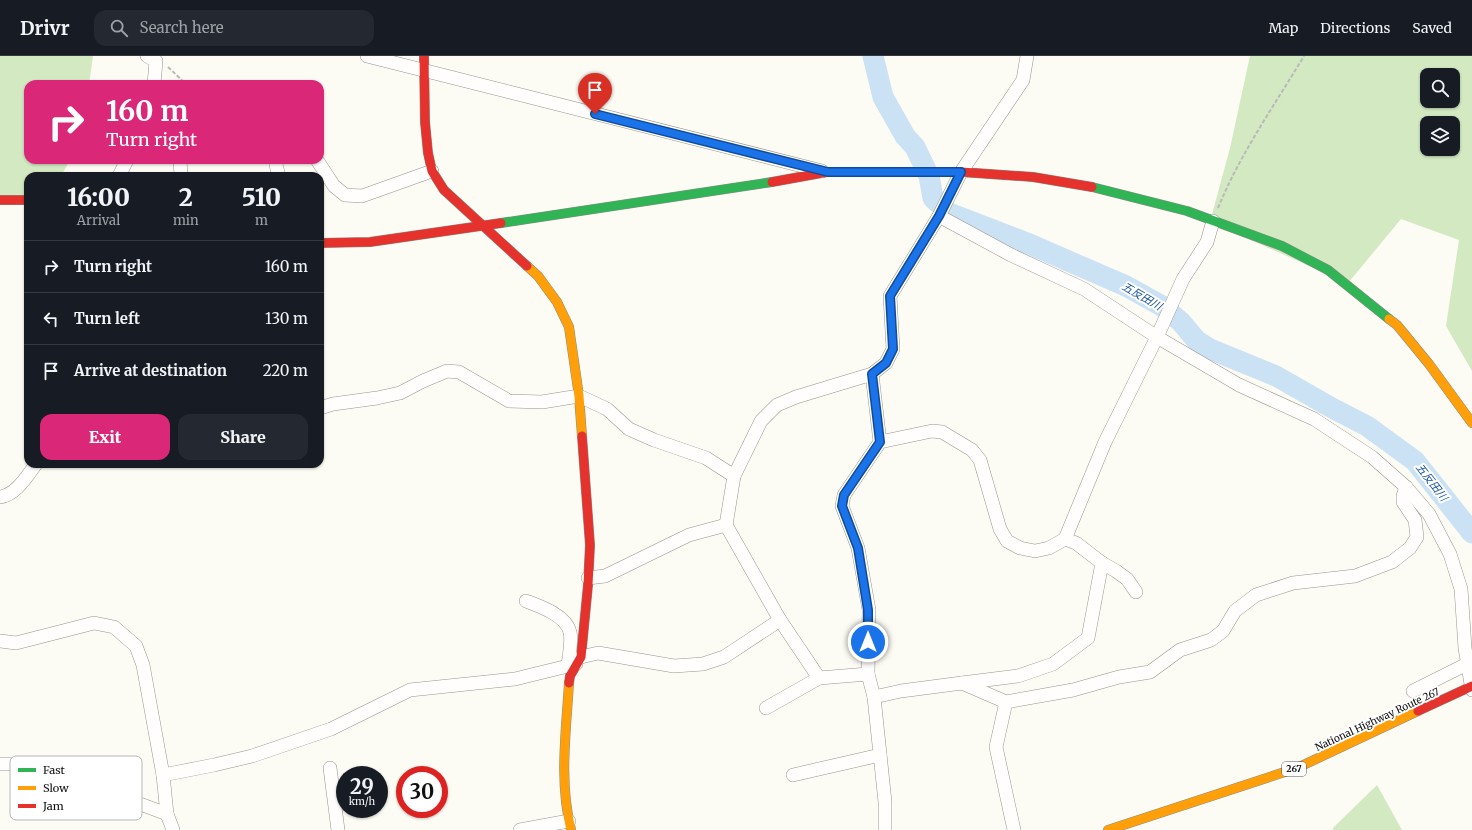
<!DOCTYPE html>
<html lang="en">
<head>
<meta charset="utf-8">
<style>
  :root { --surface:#171b24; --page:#242831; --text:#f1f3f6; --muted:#9ea1a6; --line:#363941; --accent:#db2777 }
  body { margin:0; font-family:Merriweather,"Noto Sans JP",serif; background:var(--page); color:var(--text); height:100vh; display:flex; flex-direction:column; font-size:15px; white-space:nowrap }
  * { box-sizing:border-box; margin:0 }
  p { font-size:13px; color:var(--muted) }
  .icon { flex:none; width:22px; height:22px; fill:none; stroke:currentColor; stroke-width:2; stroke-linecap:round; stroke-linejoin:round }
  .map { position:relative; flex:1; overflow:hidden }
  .side { position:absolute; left:24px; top:116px; width:300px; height:296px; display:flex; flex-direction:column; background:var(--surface); border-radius:12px; box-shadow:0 1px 3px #0004 }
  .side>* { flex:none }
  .banner { position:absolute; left:24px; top:24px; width:300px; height:84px; border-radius:12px; box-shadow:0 1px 3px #0004; background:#db2777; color:#fff; overflow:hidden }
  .tools { position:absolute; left:1420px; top:12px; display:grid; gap:8px }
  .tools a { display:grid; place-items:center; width:40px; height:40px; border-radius:8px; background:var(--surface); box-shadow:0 1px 3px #0004; font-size:20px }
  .speed { position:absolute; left:336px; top:710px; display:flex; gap:8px; font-size:20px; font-weight:700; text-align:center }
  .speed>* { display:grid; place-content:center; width:52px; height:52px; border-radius:50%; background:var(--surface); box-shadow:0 1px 3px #0004; line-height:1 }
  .speed small { font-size:10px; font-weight:400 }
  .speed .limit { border:6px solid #d22; background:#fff; color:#111 }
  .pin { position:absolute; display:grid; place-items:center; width:34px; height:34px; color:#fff; margin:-41px -17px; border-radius:50% 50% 50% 0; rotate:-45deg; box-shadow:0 0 4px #0007 }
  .pin .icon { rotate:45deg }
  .me { position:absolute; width:44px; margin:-22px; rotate:0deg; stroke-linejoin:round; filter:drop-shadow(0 0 3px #0008) }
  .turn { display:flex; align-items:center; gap:14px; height:84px; padding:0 16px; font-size:18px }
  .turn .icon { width:52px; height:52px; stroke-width:2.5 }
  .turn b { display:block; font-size:28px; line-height:34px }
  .eta { display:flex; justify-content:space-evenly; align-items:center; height:68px; text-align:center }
  .eta b { font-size:24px; font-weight:800; line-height:28px }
  .action { display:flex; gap:8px; margin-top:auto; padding:8px 16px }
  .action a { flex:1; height:46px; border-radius:12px; background:var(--accent); color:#fff; font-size:16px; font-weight:800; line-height:46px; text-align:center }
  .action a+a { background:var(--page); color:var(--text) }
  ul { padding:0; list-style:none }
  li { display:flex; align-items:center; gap:12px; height:52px; padding:0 16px; border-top:1px solid var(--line) }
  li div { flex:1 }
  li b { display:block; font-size:15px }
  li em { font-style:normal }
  header { display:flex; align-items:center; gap:24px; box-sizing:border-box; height:56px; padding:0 20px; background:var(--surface); border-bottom:1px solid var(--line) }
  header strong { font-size:19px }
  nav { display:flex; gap:22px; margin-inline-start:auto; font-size:14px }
  .search { width:280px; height:36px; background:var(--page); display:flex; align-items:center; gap:10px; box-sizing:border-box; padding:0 14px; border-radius:12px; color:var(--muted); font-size:15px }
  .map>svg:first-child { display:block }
</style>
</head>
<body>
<header>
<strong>Drivr</strong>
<div class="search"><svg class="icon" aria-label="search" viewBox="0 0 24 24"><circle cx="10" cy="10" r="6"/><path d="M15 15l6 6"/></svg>Search here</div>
<nav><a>Map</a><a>Directions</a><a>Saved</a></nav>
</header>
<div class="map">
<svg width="1472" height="774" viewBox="0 0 1472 774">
  <rect width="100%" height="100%" fill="#fcfbf4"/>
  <!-- forest -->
  <g fill="#d2e9c2" fill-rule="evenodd">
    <path d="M0,0H93L89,28H28V104H70L61,120H28V141L0,144Z"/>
    <path d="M1250,0H1472V315L1446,270L1459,184L1401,163L1348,227L1210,166L1230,92ZM1427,19H1453V45H1427ZM1427,67H1453V93H1427Z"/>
    <path d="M1377,729L1402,774H1333V772Z"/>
  </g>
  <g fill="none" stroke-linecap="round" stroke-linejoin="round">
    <!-- river -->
    <path stroke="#cbe2f5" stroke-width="21" d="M873,0L883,41L905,80L915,91L929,120L933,142L949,157L1027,187L1126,230L1162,250L1181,266L1197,285L1210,293L1276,320L1332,352L1367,370L1415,405L1472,477"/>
    <defs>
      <g id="street">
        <path d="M147,0L156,5L154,28"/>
        <path d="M367,0L822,115"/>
        <path d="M180,104L181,120"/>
        <path d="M277,104L276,109L279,120"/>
        <path d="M317,104L334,130L345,139L362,140L432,115"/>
        <path d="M119,120L127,104"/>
        <path d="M939,160L1011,199L1084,233L1157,281L1239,329L1314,363L1372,401L1406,431L1429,458L1450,498L1461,533L1465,592L1472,634"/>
        <path d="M320,352L333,348L377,342L400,337L423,325L447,315L459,316L509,345L542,346L579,340L607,353L629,373L654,384L706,402L734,420"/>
        <path d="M880,386L932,375L942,376L972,394L980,404L1000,473L1007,485L1020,492L1035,495L1049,492L1065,483"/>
        <path d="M0,441C16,439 27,420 36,408"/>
        <path d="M588,522L605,520L689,479L726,469"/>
        <path d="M1136,536L1127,523L1116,515L1102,507L1076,487L1065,483L1105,386L1157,281L1183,223L1207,186L1213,165"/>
        <path d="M526,545C539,550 566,559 570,576C572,583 569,602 568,610"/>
        <path d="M0,585L16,587L94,567L114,571L136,590L143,609L163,719L167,758L173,774"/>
        <path d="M581,601L598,597L674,610L703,608L724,601L780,564"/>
        <path d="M868,618L869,554L858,492L842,450L844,439L880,386L872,318"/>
        <path d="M962,627L1018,620L1053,608L1088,582L1102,507"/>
        <path d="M1413,635L1467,608"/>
        <path d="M874,641L901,635L962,627L1006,646"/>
        <path d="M766,652L819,622"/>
        <path d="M0,708H80L124,742L167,758"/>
        <path d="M330,712L338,774"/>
        <path d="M163,719L214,709L252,700L331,673L410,634L515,623L576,608"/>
        <path d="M793,719L880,699"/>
        <path d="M520,774L569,765"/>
        <path d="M885,774V746L874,641L868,618L819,622L780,564L726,469L734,420L761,365L777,349L796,341L872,318L886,307L893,293L890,240L939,160L961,116L1023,24L1027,0"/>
        <path d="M1014,774L996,691L1006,646L1073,634L1119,621L1150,616L1180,594L1211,584L1223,575L1235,555L1256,539L1293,527L1355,520L1392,506L1410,492L1417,481L1415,464L1403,446V440L1406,431"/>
      </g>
      <g id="fast">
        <path d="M1092,131L1187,155L1282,190L1328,214L1389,263"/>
        <path d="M501,167L772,126"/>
      </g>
      <g id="slow">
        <path d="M527,210L538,220L557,246L569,271L579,340L582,380"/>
        <path d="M1389,263L1397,269L1429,308L1472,367"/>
        <path d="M569,627C566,677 559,725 571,774"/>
        <path d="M1108,774L1297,712L1418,655"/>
      </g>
      <g id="jam">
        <path d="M424,0L425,66L428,97L432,115L444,134L527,210"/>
        <path d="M772,126L827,116H961L1033,121L1092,131"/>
        <path d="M0,144H28"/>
        <path d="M320,187L370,186L501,167"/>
        <path d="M569,627L570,620L581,601L588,529L590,489L582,380"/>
        <path d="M1418,655L1472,630"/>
      </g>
    </defs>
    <!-- street casing -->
    <use href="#street" stroke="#969592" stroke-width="14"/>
    <!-- fast casing -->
    <use href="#fast" stroke="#8c8c89" stroke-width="10"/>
    <!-- slow casing -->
    <use href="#slow" stroke="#8c8c89" stroke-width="10"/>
    <!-- jam casing -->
    <use href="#jam" stroke="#8c8c89" stroke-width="10"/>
    <!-- path -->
    <g stroke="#b9b9b8" stroke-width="2" stroke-dasharray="4 2" stroke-linecap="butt">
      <path d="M168,11L186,28"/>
      <path d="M1218,152C1240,98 1274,50 1304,0"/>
    </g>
    <!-- street -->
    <use href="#street" stroke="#fffefd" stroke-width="13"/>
    <!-- fast -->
    <use href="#fast" stroke="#30b455" stroke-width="9"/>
    <!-- slow -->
    <use href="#slow" stroke="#ff9f0a" stroke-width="9"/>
    <!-- jam -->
    <use href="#jam" stroke="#e5322d" stroke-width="9"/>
  </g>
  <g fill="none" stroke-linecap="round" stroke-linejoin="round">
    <defs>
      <path id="route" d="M595,58L828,116H961L939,160L890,240L893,293L886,307L872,318L880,386L844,439L842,450L858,492L868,554V586"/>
    </defs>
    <!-- route casing -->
    <use href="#route" stroke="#114b97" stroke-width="10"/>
    <!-- route -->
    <use href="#route" stroke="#1a73e8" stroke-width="7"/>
  </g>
  <g text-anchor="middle" stroke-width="4" stroke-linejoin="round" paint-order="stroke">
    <!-- shield labels -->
    <rect fill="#fff" stroke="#575757" stroke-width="1" x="1282" y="706" width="24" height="14" rx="3"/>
    <g font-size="9" font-weight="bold" fill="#0f0f0f">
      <text x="1294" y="716">267</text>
    </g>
    <!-- street labels -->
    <g font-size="10" fill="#0f0f0f" stroke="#fff">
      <text transform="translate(1377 663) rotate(-25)" y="4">National Highway Route 267</text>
    </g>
    <!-- water labels -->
    <g font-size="11" font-style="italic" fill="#1855a1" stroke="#fff">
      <text transform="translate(1142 240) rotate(30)" y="4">五反田川</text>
      <text transform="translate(1432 426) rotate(52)" y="4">五反田川</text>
    </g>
  </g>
  <!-- legend -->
  <rect x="10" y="700" width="132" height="64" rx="6" fill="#fff" stroke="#b7b7b7" stroke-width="1"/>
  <rect x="18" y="712" width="18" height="4" fill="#30b455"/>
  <rect x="18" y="730" width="18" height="4" fill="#ff9f0a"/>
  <rect x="18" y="748" width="18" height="4" fill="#e5322d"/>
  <g font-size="11" fill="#0f0f0f">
    <text x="43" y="718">Fast</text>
    <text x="43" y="736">Slow</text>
    <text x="43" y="754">Jam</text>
  </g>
</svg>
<div class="tools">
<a><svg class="icon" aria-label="search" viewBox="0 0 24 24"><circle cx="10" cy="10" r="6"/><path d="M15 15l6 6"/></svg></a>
<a><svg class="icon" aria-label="layers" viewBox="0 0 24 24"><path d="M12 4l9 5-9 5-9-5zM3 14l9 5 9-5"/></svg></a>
</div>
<div class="speed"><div>29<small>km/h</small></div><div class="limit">30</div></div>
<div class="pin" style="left:595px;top:58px;background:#d93025"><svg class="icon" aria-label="arrive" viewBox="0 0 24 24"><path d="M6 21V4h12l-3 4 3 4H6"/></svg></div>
<svg class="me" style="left:868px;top:586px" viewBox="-20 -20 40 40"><circle r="17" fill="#1a73e8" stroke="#fff" stroke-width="3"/><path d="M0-11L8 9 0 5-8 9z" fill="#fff"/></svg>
<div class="banner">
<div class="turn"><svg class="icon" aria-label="right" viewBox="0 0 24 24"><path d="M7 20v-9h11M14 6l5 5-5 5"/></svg><div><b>160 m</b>Turn right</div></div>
</div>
<section class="side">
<div class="eta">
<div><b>16:00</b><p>Arrival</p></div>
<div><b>2</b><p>min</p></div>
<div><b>510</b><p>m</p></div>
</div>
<ul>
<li><svg class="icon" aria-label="right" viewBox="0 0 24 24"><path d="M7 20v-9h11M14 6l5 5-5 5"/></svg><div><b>Turn right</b></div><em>160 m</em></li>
<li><svg class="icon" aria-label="left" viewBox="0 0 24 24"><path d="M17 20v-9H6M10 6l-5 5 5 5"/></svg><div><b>Turn left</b></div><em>130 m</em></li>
<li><svg class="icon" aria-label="arrive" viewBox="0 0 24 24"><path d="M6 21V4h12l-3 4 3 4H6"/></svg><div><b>Arrive at destination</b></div><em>220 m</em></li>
</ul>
<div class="action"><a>Exit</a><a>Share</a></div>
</section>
</div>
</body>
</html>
